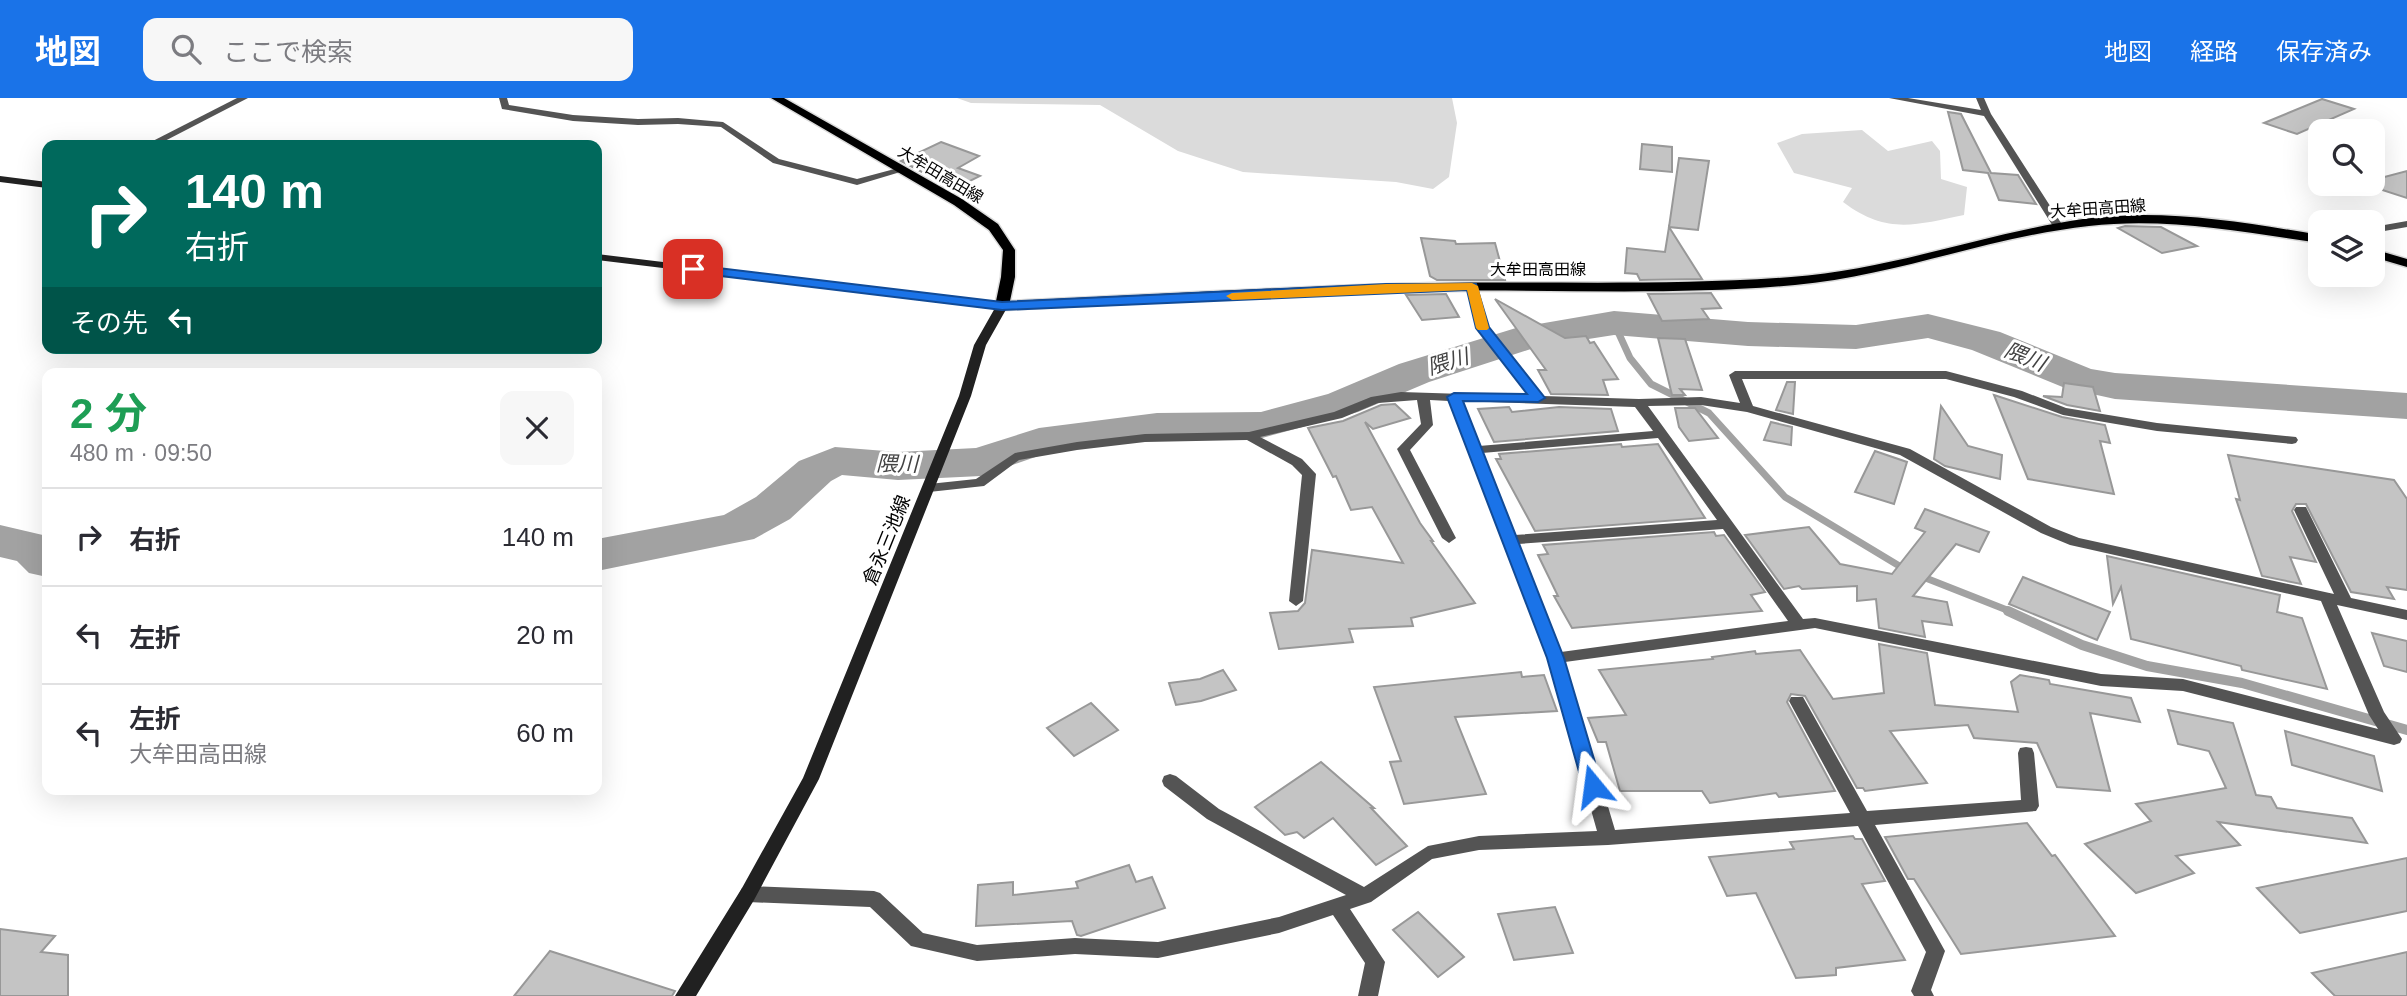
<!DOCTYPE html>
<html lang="ja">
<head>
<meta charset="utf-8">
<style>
  :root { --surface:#fff; --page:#f7f7f7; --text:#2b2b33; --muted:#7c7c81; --line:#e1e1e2; --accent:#1a73e8 }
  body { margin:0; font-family:Arial,"Noto Sans JP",sans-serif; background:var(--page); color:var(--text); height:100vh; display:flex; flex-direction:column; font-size:26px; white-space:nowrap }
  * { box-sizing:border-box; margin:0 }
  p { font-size:23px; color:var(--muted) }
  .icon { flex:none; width:38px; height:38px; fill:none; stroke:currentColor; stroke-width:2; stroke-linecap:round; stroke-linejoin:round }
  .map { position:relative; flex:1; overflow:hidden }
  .side { position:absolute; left:42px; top:270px; width:560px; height:427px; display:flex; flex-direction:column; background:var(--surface); border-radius:14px; box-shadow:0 7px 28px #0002 }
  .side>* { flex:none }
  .top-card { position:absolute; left:42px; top:42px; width:560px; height:214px; border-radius:14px; box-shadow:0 7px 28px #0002; background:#00695c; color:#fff; overflow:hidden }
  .fabs { position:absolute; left:2308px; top:21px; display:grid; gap:14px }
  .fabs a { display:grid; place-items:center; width:77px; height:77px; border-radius:14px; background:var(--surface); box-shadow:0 7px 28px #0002; font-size:35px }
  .pin { position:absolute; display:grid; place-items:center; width:60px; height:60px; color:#fff; margin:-30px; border-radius:14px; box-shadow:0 4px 10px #0006 }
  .me { position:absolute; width:77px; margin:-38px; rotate:344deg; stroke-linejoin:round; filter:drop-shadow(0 0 5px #0008) }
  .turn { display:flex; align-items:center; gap:24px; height:147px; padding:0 28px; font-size:32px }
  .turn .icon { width:91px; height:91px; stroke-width:2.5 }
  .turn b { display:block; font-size:49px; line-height:60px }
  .then { display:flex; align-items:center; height:66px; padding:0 28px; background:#0003; gap:14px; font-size:26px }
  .round { display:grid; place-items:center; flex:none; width:74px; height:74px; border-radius:14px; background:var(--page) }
  .head { display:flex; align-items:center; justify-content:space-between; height:119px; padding:0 28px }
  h1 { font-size:42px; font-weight:700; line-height:52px; color:#1e9e55 }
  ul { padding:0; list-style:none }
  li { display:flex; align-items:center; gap:21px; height:98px; padding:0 28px; border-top:2px solid var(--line) }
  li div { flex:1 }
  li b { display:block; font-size:26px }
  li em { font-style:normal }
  header { display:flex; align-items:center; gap:42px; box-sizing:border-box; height:98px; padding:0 35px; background:var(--accent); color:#fff }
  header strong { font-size:33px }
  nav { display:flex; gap:38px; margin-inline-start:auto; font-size:24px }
  .search { width:490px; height:63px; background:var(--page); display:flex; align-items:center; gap:18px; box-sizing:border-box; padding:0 24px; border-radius:14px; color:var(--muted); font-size:26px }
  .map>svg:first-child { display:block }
</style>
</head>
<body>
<header>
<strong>地図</strong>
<div class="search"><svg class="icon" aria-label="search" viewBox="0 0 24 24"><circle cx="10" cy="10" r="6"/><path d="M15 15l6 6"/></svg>ここで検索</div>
<nav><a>地図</a><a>経路</a><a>保存済み</a></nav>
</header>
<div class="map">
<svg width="2407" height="898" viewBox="0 0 2407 898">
  <rect width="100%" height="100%" fill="#fff"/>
  <!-- green -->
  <g fill="#dbdbdb">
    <path d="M957,0H1452L1457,25L1449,79L1433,91L1396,84L1243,74L1178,53L1100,7L971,5Z"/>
    <path d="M1862,32L1888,53L1932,43L1940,53L1941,81L1967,89L1964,117C1915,127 1887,137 1843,104L1852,90L1794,75L1777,45L1802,36Z"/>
  </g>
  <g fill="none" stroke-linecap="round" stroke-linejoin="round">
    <!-- stream-far1 -->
    <g stroke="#a2a2a2" stroke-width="7">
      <path d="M1614,225L1630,260L1651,286L1709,315L1785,399L1906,472"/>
      <path d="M1918,477L2012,514"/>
    </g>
    <!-- stream -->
    <path stroke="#a2a2a2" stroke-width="10" d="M2008,513L2082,547L2147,568L2242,585L2407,632"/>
    <!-- river -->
    <g fill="#a2a2a2" fill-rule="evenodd">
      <path d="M1614,213L1748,224L1856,227L1928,216L2000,234L2091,271L2115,275L2407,295V321L2115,301L2065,290L1972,252L1928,240L1856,251L1748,248L1614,237L1537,249L1429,284L1358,314L1262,340L1157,341L1047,355L981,378L898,382L842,377L831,383L790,421L754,441L597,473V441L724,417L756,399L799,363L835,349L898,354L976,350L1039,330L1157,315L1261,314L1328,296L1399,266L1516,230Z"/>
      <path d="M0,427L47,438V479L29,475L17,463L0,459Z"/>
    </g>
  </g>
  <!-- building -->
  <g fill="#c4c4c4" stroke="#989898" stroke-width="2">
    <path d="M2322,1L2354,11L2297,36L2264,25Z"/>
    <path d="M1948,14L1961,16L1991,75L2018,77L2036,106L1999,102L1988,75L1963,72Z"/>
    <path d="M941,44L979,58L958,70L980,78L954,91L901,63Z"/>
    <path d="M1642,46L1672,49V74L1640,71Z"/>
    <path d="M1679,60L1709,63L1698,132L1669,129Z"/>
    <path d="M2407,73V100L2364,86H2373V82Z"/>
    <path d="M2125,128L2161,129L2197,148L2162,155L2118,130Z"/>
    <path d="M1669,129L1702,181L1640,182L1637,176L1625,175L1627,150L1665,154Z"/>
    <path d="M1421,140L1455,143L1456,146L1495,145L1505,182H1437L1430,178Z"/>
    <path d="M1711,195L1721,210L1702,211L1709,221L1662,223L1648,196Z"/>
    <path d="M1446,196L1459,219L1422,222L1406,197Z"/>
    <path d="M1495,201L1565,240L1586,238L1590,245L1594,244L1618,281L1603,282L1608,297L1551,296L1538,272H1546Z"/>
    <path d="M1658,240L1685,241L1702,292L1680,291L1685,297H1672Z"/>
    <path d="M1787,284H1795L1793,316L1776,312Z"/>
    <path d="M2064,285L2093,289L2100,313L2067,307L2043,298L2062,299Z"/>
    <path d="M1994,297L2062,319L2105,327L2110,345L2100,343L2114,396L2028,381Z"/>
    <path d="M1395,306L1410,320L1373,331L1365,324L1420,425L1433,443H1431L1475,505L1411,520L1413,528L1349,531L1353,544L1279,551L1270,515L1298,513L1305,505L1312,452L1403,465L1372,409L1351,412L1336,378L1333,379L1308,330L1343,323L1381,307Z"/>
    <path d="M1941,308L1968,348L2002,357L2000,381L1945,368L1934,361Z"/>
    <path d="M1509,309L1512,314L1559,309L1611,311L1618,333L1494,344L1478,311Z"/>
    <path d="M1675,310H1695L1718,340L1689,343L1679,329Z"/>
    <path d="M1771,324L1792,329L1791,347L1764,342Z"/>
    <path d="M1621,346L1622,349L1658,346L1705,420L1535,433L1496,361H1501L1499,356Z"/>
    <path d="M1875,353L1907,364L1894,406L1855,394Z"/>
    <path d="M2228,357L2394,382L2407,401V492L2387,489L2394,501L2351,494L2306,406H2296L2292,413L2316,464L2290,459L2301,486L2262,478L2236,401L2240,402Z"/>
    <path d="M1925,411L1989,434L1979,454L1956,446L1913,498L1947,504L1952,527L1922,523L1925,539L1879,530L1876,501L1857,503V488L1802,491L1799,488L1784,491L1745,437L1809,429L1840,466L1892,476L1925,434L1915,430Z"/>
    <path d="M1714,434L1716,438L1724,437L1765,494L1751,497L1762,513L1572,530L1554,498H1558L1538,457L1548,456L1543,447Z"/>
    <path d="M2107,458L2280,497L2277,514L2302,520L2327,591L2242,572L2241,568L2131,541L2121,489L2113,506Z"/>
    <path d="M2023,479L2110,514L2097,542L2009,506Z"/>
    <path d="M2372,535L2407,543V574L2384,568Z"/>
    <path d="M1879,546L1927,555L1935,607L2018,614L2011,584L2020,577L2049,582L2050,586L2131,600L2140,624L2090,615L2110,693L2057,689L2037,645L1974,640L1968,627L1890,633L1927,685L1865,693L1863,690H1857L1805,598L1791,596L1787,604L1835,693L1779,699L1776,695L1710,705L1702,693H1620L1606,644H1598L1588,620L1626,617L1599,572L1713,561L1712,559L1755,553L1756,556L1800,552L1833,601L1884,595Z"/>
    <path d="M1223,572L1236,592L1201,603L1176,607L1169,585L1200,581Z"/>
    <path d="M1521,574L1522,579L1544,577L1557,613L1455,619L1486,696L1404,706L1390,664L1401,663L1374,589Z"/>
    <path d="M1091,605L1118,632L1074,658L1047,630Z"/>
    <path d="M2168,612L2233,625L2256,697L2271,699L2277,710L2352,720L2367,745L2218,724L2240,747L2176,758L2194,775L2136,795L2085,746L2151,723L2136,706L2226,690L2209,653L2178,646Z"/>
    <path d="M2285,633L2374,658L2382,693L2292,667Z"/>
    <path d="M1321,664L1374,710H1371L1407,748L1376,767L1333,720L1304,740L1297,734L1285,737L1255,709Z"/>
    <path d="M2027,725L2052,758L2055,757L2115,838L1961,856L1914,781H1908L1885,739Z"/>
    <path d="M1853,738L1855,741H1862L1885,783L1862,786L1905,862L1836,870V877L1796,880L1756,795L1727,798L1709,759L1794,751L1790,744Z"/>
    <path d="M2407,760V813L2300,835L2257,790Z"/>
    <path d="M1129,767L1136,784L1152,779L1165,810L1081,838L1077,837L1072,823L976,828L978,787L1013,784V797L1078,790L1076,784Z"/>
    <path d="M1555,809L1573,855L1514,862L1498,816Z"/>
    <path d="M1418,814L1464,859L1438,879L1393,832Z"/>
    <path d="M0,831L55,838L41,854L68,857V898H0Z"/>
    <path d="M550,853L675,893L672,898H514Z"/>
    <path d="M2407,854V898H2335L2312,875Z"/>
  </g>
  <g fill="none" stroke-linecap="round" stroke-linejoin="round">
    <defs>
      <g id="primary">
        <path d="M771,0H784L962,101L998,126L1015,152V179L1010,203C1151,197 1292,188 1434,185C1553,183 1672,188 1791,179C1891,172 1985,135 2083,121C2162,110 2243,124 2320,137V145C2243,134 2167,119 2089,128C1989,139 1895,178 1795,187C1675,198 1555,191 1435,193C1290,196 1146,205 1002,212L995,208L1001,179L1003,152L989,132L954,107Z"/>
        <path d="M2373,151L2407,161V169L2373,159Z"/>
      </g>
    </defs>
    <!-- primary casing -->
    <use href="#primary" stroke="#dbdbdb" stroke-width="3"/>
    <!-- minor -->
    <g fill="#545454" fill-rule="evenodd">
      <path d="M237,0H248L157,47H145Z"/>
      <path d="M499,0H507L509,7L573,17L638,21L678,20L723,24L779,61L857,81L902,69L907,72L857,87L773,65L721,29L678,26L638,27L573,23L502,11Z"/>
      <path d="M1889,0H1908L1981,12L1976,0H1984L1991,16L2063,128L2062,130H2054L1984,18Z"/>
      <path d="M2407,123V129L2373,135V129Z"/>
      <path d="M1472,185L1477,188L1489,230L1543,298L1639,301L1701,299L1740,305L1729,277L1735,273H1946L2022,293L2066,310L2157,325L2296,339L2298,342L2296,345L2292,346L2157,333L2063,317L2014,299L1946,281H1742L1753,308L1910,351L2051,429L2079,440L2334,496L2294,412L2296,409H2306L2351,500L2407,512V522L2337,507L2384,614L2402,641L2400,645L2394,647L2183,593L2101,588L1815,530L1565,564L1615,732L1850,715L1789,603L1791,599H1803L1867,713L2021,702L2018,655L2020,650L2026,649L2032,650L2034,655L2039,708L2036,713L1875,727L1945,853L1931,892L1934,898H1914L1911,893L1926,854L1858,728L1608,747L1479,752L1432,761L1371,804L1350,811L1385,864L1378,898H1358L1365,865L1333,817L1279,835L1158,860L1075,856L977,863L911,848L870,809L748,804L742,802L739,796L742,790L748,788L874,793L880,795L923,835L977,847L1075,840L1158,844L1279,819L1346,797L1207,721L1164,688L1162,683L1164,678L1170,676L1176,678L1219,711L1364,789L1428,748L1479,738L1597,733L1548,560L1449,303L1430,302L1433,327L1410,352L1456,440L1449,445L1442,440L1397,351L1421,326L1417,302L1378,305L1342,320L1260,339L1302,361L1316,376L1303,503L1296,508L1289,503L1302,377L1292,367L1247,342L1145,344L1077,352L1019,362L984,388L929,394L922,390L929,386L976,381L1015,355L1077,344L1145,336L1249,334L1334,314L1371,299L1401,294L1530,298L1477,230L1467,188ZM1462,303L1635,309L1653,333L1479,348ZM1701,307L1747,314L1900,357L2041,435L2070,447L2321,503L2369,617L2378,631L2183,581L2101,576L1815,520L1803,521L1648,308ZM1658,340L1717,422L1515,437L1482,355ZM1723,431L1788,523L1561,554L1518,446Z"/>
    </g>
    <!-- secondary -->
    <g fill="#212121" fill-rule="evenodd">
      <path d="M0,78L47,84V90L0,84Z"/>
      <path d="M597,156L1002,205L1008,208L986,247L971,298L819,681L754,802L696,898H675L742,790L803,680L959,298L974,247L995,210L597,162Z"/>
    </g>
    <!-- primary -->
    <use href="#primary" fill="#000" fill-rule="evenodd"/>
  </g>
  <!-- route -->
  <path fill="#1a73e8" stroke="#114b97" stroke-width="2" d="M693,167L1002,204L1386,186H1476L1489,229L1545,300L1538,304L1463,303L1564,560L1602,688L1599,694L1593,696L1586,694L1583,688L1547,560L1447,299L1454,295L1527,296L1476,230L1467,192L1002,212L688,174V168Z"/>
  <!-- slow -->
  <path fill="#f59e0b" d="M1472,185L1478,188L1489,230L1487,232H1478L1476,230L1467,192L1232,202L1226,198L1232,195L1386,186Z"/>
  <g text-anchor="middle" stroke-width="6" stroke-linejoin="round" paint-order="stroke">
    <!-- far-street labels -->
    <g font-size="16" fill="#000" stroke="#fff">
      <text transform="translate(941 76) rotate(31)" y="6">大牟田高田線</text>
      <text transform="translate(2098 110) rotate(-4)" y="6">大牟田高田線</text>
      <text x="1538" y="177">大牟田高田線</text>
    </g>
    <!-- street labels -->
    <g font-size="19" fill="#000" stroke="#fff">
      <text transform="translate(886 442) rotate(-68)" y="7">倉永三池線</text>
    </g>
    <!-- water labels -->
    <g font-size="21" font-style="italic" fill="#434343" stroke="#fff">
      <text transform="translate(2025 259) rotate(22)" y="7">隈川</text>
      <text transform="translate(1448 264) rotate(-17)" y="7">隈川</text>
      <text transform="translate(897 366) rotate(1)" y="7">隈川</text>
    </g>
  </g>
</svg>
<div class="fabs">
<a><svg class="icon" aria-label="search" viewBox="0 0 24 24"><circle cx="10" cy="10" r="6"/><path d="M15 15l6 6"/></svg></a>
<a><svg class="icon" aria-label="layers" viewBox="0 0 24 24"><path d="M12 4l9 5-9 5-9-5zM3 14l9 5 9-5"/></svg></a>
</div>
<div class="pin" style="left:693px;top:171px;background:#d93025"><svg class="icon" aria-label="arrive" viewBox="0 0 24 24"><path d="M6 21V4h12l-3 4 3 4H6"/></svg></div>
<svg class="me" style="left:1593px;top:688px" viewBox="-20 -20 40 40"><path d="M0-17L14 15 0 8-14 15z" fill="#1a73e8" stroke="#fff" stroke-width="4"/></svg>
<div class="top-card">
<div class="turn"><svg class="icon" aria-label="right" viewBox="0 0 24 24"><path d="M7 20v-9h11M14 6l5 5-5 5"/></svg><div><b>140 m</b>右折</div></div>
<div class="then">その先<svg class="icon" aria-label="left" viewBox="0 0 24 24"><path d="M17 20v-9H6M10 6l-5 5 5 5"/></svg></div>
</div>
<section class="side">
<div class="head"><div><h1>2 分</h1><p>480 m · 09:50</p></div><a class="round"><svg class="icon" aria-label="close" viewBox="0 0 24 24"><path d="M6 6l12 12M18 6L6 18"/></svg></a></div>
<ul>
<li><svg class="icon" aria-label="right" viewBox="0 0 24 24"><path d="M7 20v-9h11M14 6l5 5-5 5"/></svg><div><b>右折</b></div><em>140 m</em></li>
<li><svg class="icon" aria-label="left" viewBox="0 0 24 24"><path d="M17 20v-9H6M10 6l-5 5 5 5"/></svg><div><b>左折</b></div><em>20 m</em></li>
<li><svg class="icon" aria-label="left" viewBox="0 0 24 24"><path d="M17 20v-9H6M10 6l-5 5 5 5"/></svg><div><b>左折</b><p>大牟田高田線</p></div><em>60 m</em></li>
</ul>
</section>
</div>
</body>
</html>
